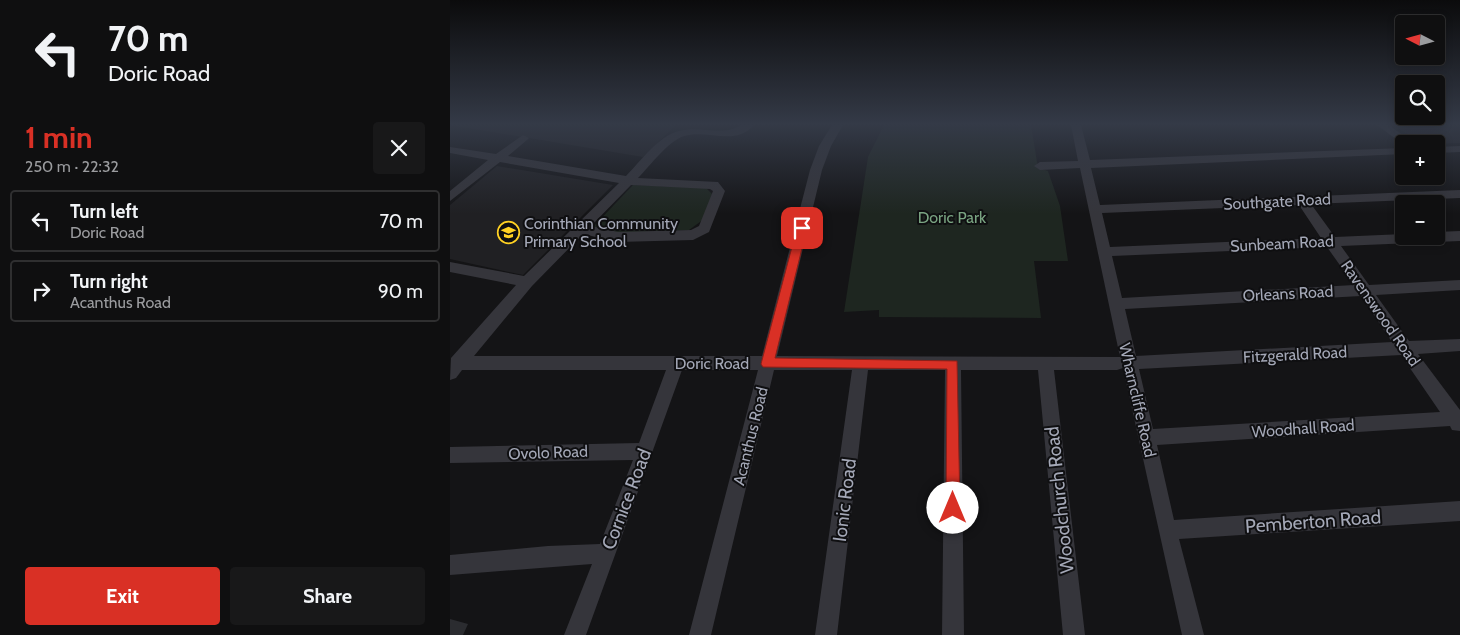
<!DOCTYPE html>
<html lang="en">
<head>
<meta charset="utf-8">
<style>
  :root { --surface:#0f0f10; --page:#181819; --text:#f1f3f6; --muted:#9b9c9f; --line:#2f2f30; --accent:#d93025 }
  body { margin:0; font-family:Cabin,sans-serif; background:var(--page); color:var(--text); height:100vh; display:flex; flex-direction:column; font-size:19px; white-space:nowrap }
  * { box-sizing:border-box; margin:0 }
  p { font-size:16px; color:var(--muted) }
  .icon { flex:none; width:28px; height:28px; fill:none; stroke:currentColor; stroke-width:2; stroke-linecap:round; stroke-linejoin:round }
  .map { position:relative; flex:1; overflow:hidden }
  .side { display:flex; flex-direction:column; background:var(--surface); width:450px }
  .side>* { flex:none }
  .guide { background:#0f0f10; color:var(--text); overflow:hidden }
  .needle { width:32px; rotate:276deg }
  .controls { position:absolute; left:945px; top:15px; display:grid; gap:10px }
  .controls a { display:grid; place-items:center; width:50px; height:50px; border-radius:5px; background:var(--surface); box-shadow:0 2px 8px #0003,0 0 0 1px var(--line); font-size:25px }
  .pin { position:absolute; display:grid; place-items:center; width:42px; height:42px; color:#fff; margin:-21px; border-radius:10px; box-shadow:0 2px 8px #0006 }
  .me { position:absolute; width:55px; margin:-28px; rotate:0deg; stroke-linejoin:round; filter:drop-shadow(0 0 4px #0008) }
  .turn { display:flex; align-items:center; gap:18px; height:105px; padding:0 25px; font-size:22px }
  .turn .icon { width:65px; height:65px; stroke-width:2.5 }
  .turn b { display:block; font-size:35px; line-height:42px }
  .round { display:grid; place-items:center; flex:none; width:52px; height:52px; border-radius:5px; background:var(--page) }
  .overview { display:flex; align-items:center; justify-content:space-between; height:85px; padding:0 25px }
  h1 { font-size:30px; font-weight:700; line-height:38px; color:var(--accent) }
  .cta { display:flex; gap:10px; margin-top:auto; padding:10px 25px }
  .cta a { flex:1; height:58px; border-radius:5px; background:var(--accent); color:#fff; font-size:20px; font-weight:700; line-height:58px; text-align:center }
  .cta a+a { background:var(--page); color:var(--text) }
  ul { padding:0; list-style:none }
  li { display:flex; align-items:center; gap:15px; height:62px; margin:0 10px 8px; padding:0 15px; border:2px solid var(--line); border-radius:5px }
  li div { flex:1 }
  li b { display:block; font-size:19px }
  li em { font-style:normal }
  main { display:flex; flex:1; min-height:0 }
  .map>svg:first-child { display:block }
</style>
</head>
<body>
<main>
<section class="side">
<div class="guide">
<div class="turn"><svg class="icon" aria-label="left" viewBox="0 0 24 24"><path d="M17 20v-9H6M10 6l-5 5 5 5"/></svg><div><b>70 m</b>Doric Road</div></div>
</div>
<div class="overview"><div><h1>1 min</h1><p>250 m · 22:32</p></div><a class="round"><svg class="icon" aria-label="close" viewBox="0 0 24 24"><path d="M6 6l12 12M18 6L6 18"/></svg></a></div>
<ul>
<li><svg class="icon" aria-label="left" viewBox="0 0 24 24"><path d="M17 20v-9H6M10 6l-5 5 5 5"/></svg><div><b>Turn left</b><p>Doric Road</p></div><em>70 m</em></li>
<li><svg class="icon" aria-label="right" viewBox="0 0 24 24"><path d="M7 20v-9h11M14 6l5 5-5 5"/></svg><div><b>Turn right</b><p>Acanthus Road</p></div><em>90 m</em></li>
</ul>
<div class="cta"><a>Exit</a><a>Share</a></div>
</section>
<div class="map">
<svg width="1010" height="635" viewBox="0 0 1010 635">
  <rect width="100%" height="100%" fill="#141416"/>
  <!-- built -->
  <g fill="#202023">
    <path d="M0,125H226L193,157Z"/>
    <path d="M943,125H1010V143L974,144Z"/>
    <path d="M47,166L163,185L73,275L0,259V205Z"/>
  </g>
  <!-- green -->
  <g fill="#1e2620">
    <path d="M434,125H581L588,168L598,171L610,206L618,261H584L591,318L429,317V310L394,312L418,157Z"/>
    <path d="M183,185L256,188L262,194L254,219L239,230L171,233L143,227Z"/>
  </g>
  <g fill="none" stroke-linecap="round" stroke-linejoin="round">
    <!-- minor -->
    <g fill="#35353b" fill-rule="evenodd">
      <path d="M291,125H304C285,147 258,129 234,136C217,142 201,165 188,178L268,182L275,191L259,232L243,240L168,242L133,234L82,286L24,356H312L360,170L369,146L382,125H393L381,146L372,170L327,356L670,357L630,168L590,170L584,166L590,162L628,161L621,125H631L640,160L954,148V154L641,168L650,205L1010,190V198L861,204L885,237L954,234V236H986V232L1010,231V241L891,246L919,285L1010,280V290L926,295L959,341L1010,339V351L968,354L1010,410V431L1002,430L1000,426L707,445L724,520L1010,501V521L729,539L754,635H732L673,368L667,370H604L635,635H613L588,370H511L514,635H492L495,370H418L387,635H365L402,370H324L261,635H239L308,370H232L136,635H114L142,564L0,575V555L98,546L150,544L183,460L0,463V447L189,443L216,370H12L6,378L0,380L1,358L66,285L0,272V262L74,276L169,183L50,162L0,201V191L38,160L0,153V147L46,154L73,135L79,138L77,140L58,156L176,176C191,161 208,136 229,131C250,125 273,137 291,125ZM181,185L260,189L263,191L249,226L241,230L168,232L141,226ZM849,205L871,238L660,247L652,213ZM877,247L904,285L672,298L662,256ZM911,296L942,342L686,356L675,309ZM951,355L990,412L703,429L689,369Z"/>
      <path d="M927,125H939L965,144L954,145Z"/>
      <path d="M1010,146V152L986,153V147Z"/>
    </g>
  </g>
  <!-- shaded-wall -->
  <path fill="#2b2c30" d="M0,619L18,624L13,635H0Z"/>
  <!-- sky -->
  <linearGradient id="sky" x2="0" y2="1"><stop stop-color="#0b0b0c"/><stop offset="0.58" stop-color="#343a47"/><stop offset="1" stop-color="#343a47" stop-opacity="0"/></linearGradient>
  <rect width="1010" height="214" fill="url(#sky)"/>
  <!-- route -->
  <path fill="#d93025" stroke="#8d1f18" d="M352,225L357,228L325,358L507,361L510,508L508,513L503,515L498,513L496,508L497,369L313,367L311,364L347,228Z"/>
  <!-- icons -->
  <defs>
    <symbol id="school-ring" viewBox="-11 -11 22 22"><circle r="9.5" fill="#0f0f11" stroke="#ffd123" stroke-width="1.5"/><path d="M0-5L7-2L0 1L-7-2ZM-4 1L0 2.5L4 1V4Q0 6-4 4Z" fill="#ffd123"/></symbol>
  </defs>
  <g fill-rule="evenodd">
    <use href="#school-ring" x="46" y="220" width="25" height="25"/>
  </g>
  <g text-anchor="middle" stroke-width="4" stroke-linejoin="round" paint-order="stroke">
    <!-- street labels -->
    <g font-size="16" fill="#a4a8b7" stroke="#0f0f11">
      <text transform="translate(827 201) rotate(-3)" y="6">Southgate Road</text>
      <text transform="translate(832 243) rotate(-3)" y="6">Sunbeam Road</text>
      <text transform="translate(838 293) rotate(-3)" y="6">Orleans Road</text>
      <text transform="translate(931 313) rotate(55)" y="6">Ravenswood Road</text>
      <text transform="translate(845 354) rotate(-3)" y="6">Fitzgerald Road</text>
      <text x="262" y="369">Doric Road</text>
      <text transform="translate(688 400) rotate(77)" y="6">Wharncliffe Road</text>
      <text transform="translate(853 428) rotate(-4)" y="6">Woodhall Road</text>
      <text transform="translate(300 436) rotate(-76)" y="6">Acanthus Road</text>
      <text transform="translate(98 452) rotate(-2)" y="6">Ovolo Road</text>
    </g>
    <!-- park labels -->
    <g font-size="16" fill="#7aa482" stroke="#0f0f11">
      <text x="502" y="223">Doric Park</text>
    </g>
    <!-- poi labels -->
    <g font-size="16" fill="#a4a8b7" stroke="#0f0f11" text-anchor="start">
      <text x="74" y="229">Corinthian Community<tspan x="74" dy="18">Primary School</tspan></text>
    </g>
    <!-- near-street labels -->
    <g font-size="19" fill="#a4a8b7" stroke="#0f0f11">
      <text transform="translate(176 499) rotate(-69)" y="7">Cornice Road</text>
      <text transform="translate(394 500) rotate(-83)" y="7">Ionic Road</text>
      <text transform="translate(609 500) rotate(-96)" y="7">Woodchurch Road</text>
      <text transform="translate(863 521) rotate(-4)" y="7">Pemberton Road</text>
    </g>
  </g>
</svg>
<div class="controls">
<a><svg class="needle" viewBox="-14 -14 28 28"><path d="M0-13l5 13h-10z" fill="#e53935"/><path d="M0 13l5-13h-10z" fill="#9b9c9f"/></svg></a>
<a><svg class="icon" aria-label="search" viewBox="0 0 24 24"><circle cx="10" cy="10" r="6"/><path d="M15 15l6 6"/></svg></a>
<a>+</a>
<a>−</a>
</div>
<div class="pin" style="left:352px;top:228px;background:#d93025"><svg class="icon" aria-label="arrive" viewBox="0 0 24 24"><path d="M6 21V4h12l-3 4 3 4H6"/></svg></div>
<svg class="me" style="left:503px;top:508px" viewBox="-20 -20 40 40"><circle r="19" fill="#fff"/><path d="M0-13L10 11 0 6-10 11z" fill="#d93025"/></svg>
</div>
</main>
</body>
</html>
